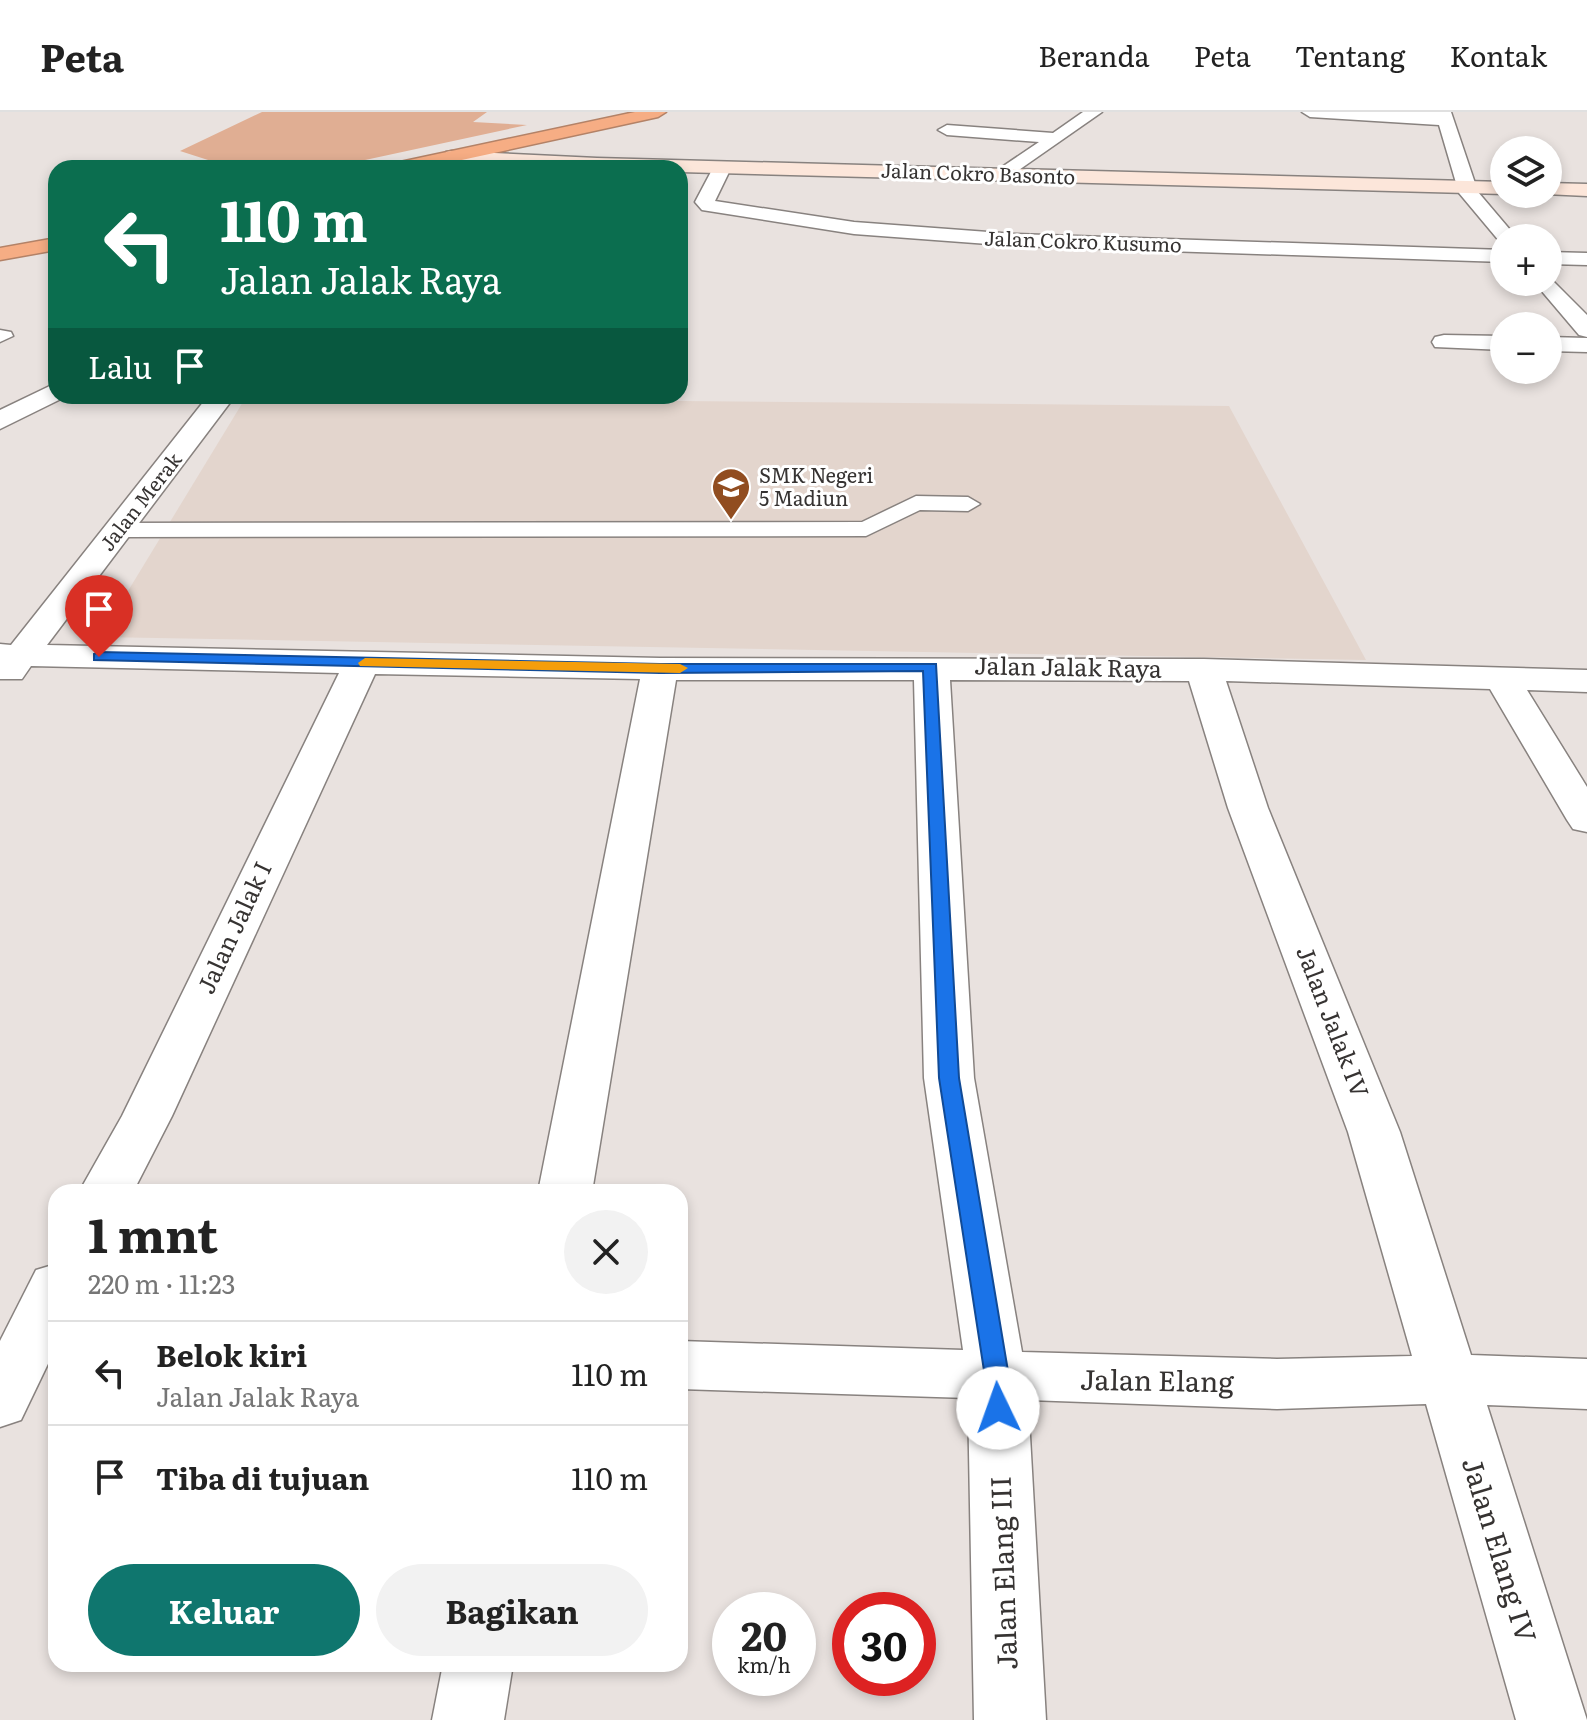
<!DOCTYPE html>
<html lang="id">
<head>
<meta charset="utf-8">
<style>
  :root { --surface:#fff; --page:#f2f2f2; --text:#222; --muted:#767676; --line:#e0e0e0; --accent:#0f766e }
  body { margin:0; font-family:Literata,serif; background:var(--page); color:var(--text); height:100vh; display:flex; flex-direction:column; font-size:30px; white-space:nowrap }
  * { box-sizing:border-box; margin:0 }
  p { font-size:26px; color:var(--muted) }
  .icon { flex:none; width:44px; height:44px; fill:none; stroke:currentColor; stroke-width:2; stroke-linecap:round; stroke-linejoin:round }
  .map { position:relative; flex:1; overflow:hidden }
  .sheet { position:absolute; left:48px; top:1072px; width:640px; height:488px; display:flex; flex-direction:column; background:var(--surface); border-radius:24px; box-shadow:0 4px 12px #0003 }
  .sheet>* { flex:none }
  .guide { position:absolute; left:48px; top:48px; width:640px; height:244px; border-radius:24px; box-shadow:0 4px 12px #0003; background:#0b6e4f; color:#fff; overflow:hidden }
  .tools { position:absolute; left:1490px; top:24px; display:grid; gap:16px }
  .tools a { display:grid; place-items:center; width:72px; height:72px; border-radius:50%; background:var(--surface); box-shadow:0 4px 12px #0003; font-size:40px }
  .speed { position:absolute; left:712px; top:1480px; display:flex; gap:16px; font-size:40px; font-weight:700; text-align:center }
  .speed>* { display:grid; place-content:center; width:104px; height:104px; border-radius:50%; background:var(--surface); box-shadow:0 4px 12px #0003; line-height:1 }
  .speed small { font-size:20px; font-weight:400 }
  .speed .limit { border:12px solid #d22; background:#fff; color:#111 }
  .pin { position:absolute; display:grid; place-items:center; width:68px; height:68px; color:#fff; margin:-82px -34px; border-radius:50% 50% 50% 0; rotate:-45deg; box-shadow:0 0 8px #0007 }
  .pin .icon { rotate:45deg }
  .me { position:absolute; width:88px; margin:-44px; rotate:357deg; stroke-linejoin:round; filter:drop-shadow(0 0 6px #0008) }
  .turn { display:flex; align-items:center; gap:28px; height:168px; padding:0 40px; font-size:36px }
  .turn .icon { width:104px; height:104px; stroke-width:2.5 }
  .turn b { display:block; font-size:56px; line-height:68px }
  .then { display:flex; align-items:center; height:76px; padding:0 40px; background:#0003; gap:16px; font-size:30px }
  .round { display:grid; place-items:center; flex:none; width:84px; height:84px; border-radius:42px; background:var(--page) }
  .overview { display:flex; align-items:center; justify-content:space-between; height:136px; padding:0 40px }
  h1 { font-size:48px; font-weight:700; line-height:60px }
  .primary-button { display:flex; gap:16px; margin-top:auto; padding:16px 40px }
  .primary-button a { flex:1; height:92px; border-radius:48px; background:var(--accent); color:#fff; font-size:32px; font-weight:700; line-height:92px; text-align:center }
  .primary-button a+a { background:var(--page); color:var(--text) }
  ul { padding:0; list-style:none }
  li { display:flex; align-items:center; gap:24px; height:104px; padding:0 40px; border-top:2px solid var(--line) }
  li div { flex:1 }
  li b { display:block; font-size:30px }
  li em { font-style:normal }
  header { display:flex; align-items:center; gap:48px; box-sizing:border-box; height:112px; padding:0 40px; background:var(--surface); border-bottom:2px solid var(--line) }
  header strong { font-size:38px }
  nav { display:flex; gap:44px; margin-inline-start:auto; font-size:28px }
  .map>svg:first-child { display:block }
</style>
</head>
<body>
<header>
<strong>Peta</strong>
<nav><a>Beranda</a><a>Peta</a><a>Tentang</a><a>Kontak</a></nav>
</header>
<div class="map">
<svg width="1587" height="1608" viewBox="0 0 1587 1608">
  <rect width="100%" height="100%" fill="#e9e2df"/>
  <!-- built -->
  <path fill="#e3d5cd" d="M246,285L1229,294L1366,548L100,525Z"/>
  <!-- green -->
  <path fill="#e0ae93" d="M262,0H487L473,10L527,13L328,56H233L180,39Z"/>
  <g fill="none" stroke-linecap="round" stroke-linejoin="round">
    <defs>
      <g id="lane">
        <path d="M0,218L11,220L13,224L0,230Z"/>
        <path d="M916,384L968,385L980,392L968,399L920,398L866,424L120,425L108,418L120,411L862,410Z"/>
      </g>
      <g id="street">
        <path d="M1083,0H1102L1003,69L996,67V59L1039,30L947,23L938,18L947,13L1053,21Z"/>
        <path d="M1302,0H1451L1478,80L1517,126H1504V132L1500,130L1459,81L1439,13L1310,5Z"/>
        <path d="M722,50L731,56L715,89L854,110L1015,122L1504,138V150L1015,134L854,122L702,98L695,90L713,56Z"/>
        <path d="M1548,140L1587,141V153L1548,152Z"/>
        <path d="M1548,164L1587,203V225L1579,223L1534,170H1548Z"/>
        <path d="M1444,223L1504,224V238L1435,235L1432,230L1435,225Z"/>
        <path d="M1548,225L1587,226V240L1548,239Z"/>
        <path d="M56,271V284L65,285L0,317V298Z"/>
        <path d="M208,284H235L47,533L660,546L1204,547L1587,558V580L1527,578L1587,675V720L1573,717L1567,708L1490,577L1226,569L1268,696L1400,1020L1471,1243L1587,1247V1297L1487,1293L1587,1608H1516L1426,1292L1277,1297L1028,1288L1046,1608H974L968,1286L680,1277V1229L963,1238L924,966L914,568H676L592,1080H538L640,567L375,562L172,1004L133,1080H79L122,1004L339,561L31,554L22,567H0V532L11,533ZM950,568L1189,569L1228,696L1348,1020L1412,1244L1277,1247L1022,1240L974,966Z"/>
        <path d="M56,1152V1235L21,1308L0,1315V1229L36,1158Z"/>
        <path d="M443,1552H513L504,1608H432Z"/>
      </g>
      <g id="secondary">
        <path d="M452,39L597,46L1504,70V82L680,60V56H570L446,48V40Z"/>
        <path d="M1548,71L1587,72V84L1545,82H1548Z"/>
      </g>
      <g id="highway">
        <path d="M635,0H666L658,5L425,56H391L400,50Z"/>
        <path d="M56,126V138L0,148V136Z"/>
      </g>
    </defs>
    <!-- lane casing -->
    <use href="#lane" stroke="#88827f" stroke-width="3"/>
    <!-- street casing -->
    <use href="#street" stroke="#88827f" stroke-width="3"/>
    <!-- secondary casing -->
    <use href="#secondary" stroke="#88827f" stroke-width="3"/>
    <!-- highway casing -->
    <use href="#highway" stroke="#b38267" stroke-width="3"/>
    <!-- lane -->
    <use href="#lane" fill="#fff" fill-rule="evenodd"/>
    <!-- street -->
    <use href="#street" fill="#fff" fill-rule="evenodd"/>
    <!-- secondary -->
    <use href="#secondary" fill="#fce6da" fill-rule="evenodd"/>
    <!-- highway -->
    <use href="#highway" fill="#f6ad84" fill-rule="evenodd"/>
  </g>
  <!-- route -->
  <path fill="#1a73e8" stroke="#114b97" stroke-width="2" d="M99,540L660,552H936L959,966L1009,1265L1011,1296L1007,1304L998,1307L989,1304L985,1296V1265L939,966L923,559L660,561L94,548V542Z"/>
  <!-- slow -->
  <path fill="#f59e0b" d="M365,546L680,552L688,556L680,561L360,554L358,551Z"/>
  <!-- icons -->
  <defs>
    <symbol id="school-pin" viewBox="-11 -11 22 30"><path d="M0 17L-7.5 6A9.5 9.5 0 1 1 7.5 6Z" fill="#914d20" stroke="#fff"/><path d="M0-5L7-2L0 1L-7-2ZM-4 1L0 2.5L4 1V4Q0 6-4 4Z" fill="#fff"/></symbol>
  </defs>
  <g fill-rule="evenodd">
    <use href="#school-pin" x="709" y="353" width="44" height="60"/>
  </g>
  <g text-anchor="middle" stroke-width="6" stroke-linejoin="round" paint-order="stroke">
    <!-- far-street labels -->
    <g font-size="20" fill="#363332" stroke="#fff">
      <text transform="translate(978 62) rotate(2)" y="7">Jalan Cokro Basonto</text>
      <text transform="translate(1083 130) rotate(2)" y="7">Jalan Cokro Kusumo</text>
      <text transform="translate(141 390) rotate(-52)" y="7">Jalan Merak</text>
    </g>
    <!-- far-poi labels -->
    <g font-size="20" fill="#363332" stroke="#fff" text-anchor="start">
      <text x="759" y="371">SMK Negeri<tspan x="759" dy="23">5 Madiun</tspan></text>
    </g>
    <!-- street labels -->
    <g font-size="24" fill="#363332" stroke="#fff">
      <text transform="translate(1068 556) rotate(1)" y="8">Jalan Jalak Raya</text>
      <text transform="translate(235 816) rotate(-65)" y="8">Jalan Jalak I</text>
      <text transform="translate(1332 910) rotate(69)" y="8">Jalan Jalak IV</text>
    </g>
    <!-- near-street labels -->
    <g font-size="28" fill="#363332" stroke="#fff">
      <text transform="translate(1157 1269) rotate(1)" y="10">Jalan Elang</text>
      <text transform="translate(1499 1438) rotate(73)" y="10">Jalan Elang IV</text>
      <text transform="translate(1004 1461) rotate(-92)" y="10">Jalan Elang III</text>
    </g>
  </g>
</svg>
<div class="tools">
<a><svg class="icon" aria-label="layers" viewBox="0 0 24 24"><path d="M12 4l9 5-9 5-9-5zM3 14l9 5 9-5"/></svg></a>
<a>+</a>
<a>−</a>
</div>
<div class="speed"><div>20<small>km/h</small></div><div class="limit">30</div></div>
<div class="pin" style="left:99px;top:545px;background:#d93025"><svg class="icon" aria-label="arrive" viewBox="0 0 24 24"><path d="M6 21V4h12l-3 4 3 4H6"/></svg></div>
<svg class="me" style="left:998px;top:1296px" viewBox="-20 -20 40 40"><circle r="19" fill="#fff"/><path d="M0-13L10 11 0 6-10 11z" fill="#1a73e8"/></svg>
<div class="guide">
<div class="turn"><svg class="icon" aria-label="left" viewBox="0 0 24 24"><path d="M17 20v-9H6M10 6l-5 5 5 5"/></svg><div><b>110 m</b>Jalan Jalak Raya</div></div>
<div class="then">Lalu<svg class="icon" aria-label="arrive" viewBox="0 0 24 24"><path d="M6 21V4h12l-3 4 3 4H6"/></svg></div>
</div>
<section class="sheet">
<div class="overview"><div><h1>1 mnt</h1><p>220 m · 11:23</p></div><a class="round"><svg class="icon" aria-label="close" viewBox="0 0 24 24"><path d="M6 6l12 12M18 6L6 18"/></svg></a></div>
<ul>
<li><svg class="icon" aria-label="left" viewBox="0 0 24 24"><path d="M17 20v-9H6M10 6l-5 5 5 5"/></svg><div><b>Belok kiri</b><p>Jalan Jalak Raya</p></div><em>110 m</em></li>
<li><svg class="icon" aria-label="arrive" viewBox="0 0 24 24"><path d="M6 21V4h12l-3 4 3 4H6"/></svg><div><b>Tiba di tujuan</b></div><em>110 m</em></li>
</ul>
<div class="primary-button"><a>Keluar</a><a>Bagikan</a></div>
</section>
</div>
</body>
</html>
